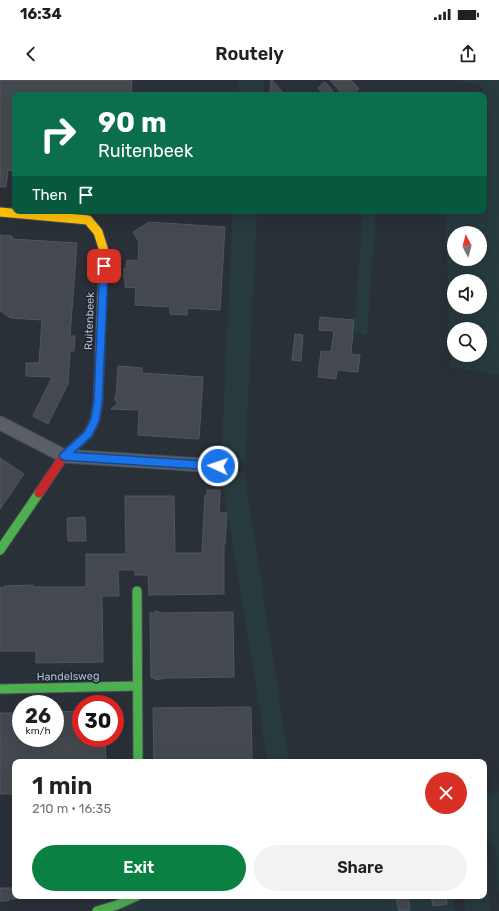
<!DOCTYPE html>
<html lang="en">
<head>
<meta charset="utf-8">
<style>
  :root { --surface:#fff; --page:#f2f2f2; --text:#202124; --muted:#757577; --accent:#0b8043 }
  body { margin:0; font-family:Rubik,sans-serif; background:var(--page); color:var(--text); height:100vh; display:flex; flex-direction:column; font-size:15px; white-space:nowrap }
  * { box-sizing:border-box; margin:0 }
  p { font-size:13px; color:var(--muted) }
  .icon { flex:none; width:22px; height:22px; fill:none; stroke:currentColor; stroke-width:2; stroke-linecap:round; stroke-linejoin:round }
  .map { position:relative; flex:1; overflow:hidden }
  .side { position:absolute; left:12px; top:679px; width:475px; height:140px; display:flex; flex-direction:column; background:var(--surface); border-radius:8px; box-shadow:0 4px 16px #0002 }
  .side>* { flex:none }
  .banner { position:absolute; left:12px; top:12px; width:475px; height:122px; border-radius:8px; box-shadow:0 4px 16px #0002; background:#0b6e4f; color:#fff; overflow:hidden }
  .needle { width:26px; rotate:354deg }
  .controls { position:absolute; left:447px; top:146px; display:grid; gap:8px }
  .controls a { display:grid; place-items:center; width:40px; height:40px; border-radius:50%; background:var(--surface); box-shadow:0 4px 16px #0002; font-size:20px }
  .speed { position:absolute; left:12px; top:615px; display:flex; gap:8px; font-size:20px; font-weight:700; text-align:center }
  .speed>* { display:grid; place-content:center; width:52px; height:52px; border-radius:50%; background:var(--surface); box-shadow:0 4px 16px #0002; line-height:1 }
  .speed small { font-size:10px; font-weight:400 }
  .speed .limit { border:6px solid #d22; background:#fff; color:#111 }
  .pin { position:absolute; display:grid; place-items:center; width:34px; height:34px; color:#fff; margin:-17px; border-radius:8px; box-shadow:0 2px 6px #0006 }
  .me { position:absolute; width:44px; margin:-22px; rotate:273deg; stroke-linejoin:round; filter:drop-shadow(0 0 3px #0008) }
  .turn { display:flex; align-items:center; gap:14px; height:84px; padding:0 20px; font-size:18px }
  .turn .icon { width:52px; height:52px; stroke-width:2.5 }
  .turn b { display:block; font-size:28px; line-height:34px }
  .then { display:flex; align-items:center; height:38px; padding:0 20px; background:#0003; gap:8px; font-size:15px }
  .round { display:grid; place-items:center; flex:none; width:42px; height:42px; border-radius:21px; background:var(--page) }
  .overview { display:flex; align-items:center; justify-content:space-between; height:68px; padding:0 20px }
  h1 { font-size:24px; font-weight:600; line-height:30px }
  .primary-button { display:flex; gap:8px; margin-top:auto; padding:8px 20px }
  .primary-button a { flex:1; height:46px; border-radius:24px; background:var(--accent); color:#fff; font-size:16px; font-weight:600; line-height:46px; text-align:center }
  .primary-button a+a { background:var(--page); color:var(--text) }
  .status { display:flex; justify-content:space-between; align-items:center; height:28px; padding:0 20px; background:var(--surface); direction:ltr }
  .status svg { height:11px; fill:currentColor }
  header { display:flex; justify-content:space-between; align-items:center; height:52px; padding:0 20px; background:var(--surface); font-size:18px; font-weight:600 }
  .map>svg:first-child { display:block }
</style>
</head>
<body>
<div class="status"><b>16:34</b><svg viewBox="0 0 49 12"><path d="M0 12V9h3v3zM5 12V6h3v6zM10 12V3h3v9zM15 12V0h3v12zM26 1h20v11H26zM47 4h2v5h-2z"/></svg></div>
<header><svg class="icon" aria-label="back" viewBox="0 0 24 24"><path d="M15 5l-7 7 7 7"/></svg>Routely<svg class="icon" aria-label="share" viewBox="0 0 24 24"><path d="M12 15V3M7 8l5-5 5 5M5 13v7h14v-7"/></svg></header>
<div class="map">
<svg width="499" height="831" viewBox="0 0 499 831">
  <rect width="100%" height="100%" fill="#2a3038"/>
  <!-- green -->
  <g fill="#273a3e" fill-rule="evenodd">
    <path d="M239,0H264L263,15H239Z"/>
    <path d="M458,0H499V295L451,288L445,131H484V15H481L483,8ZM454,153H480V179H454ZM454,201H480V227H454ZM454,249H480V275H454Z"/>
    <path d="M233,131H257L245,382L221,381Z"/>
    <path d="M363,131H376L367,255L354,253Z"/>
    <path d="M221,391H244L289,682H268Z"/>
    <path d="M499,711V817C497,803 499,788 496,774C494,764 488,757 485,748C482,737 484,724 487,714Z"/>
    <path d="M484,764L487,771L489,800L488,813L491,831H465L463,816H484Z"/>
    <path d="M153,816H453L455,831H108Z"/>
  </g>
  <!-- building -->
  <g fill="#444950" stroke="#52575f">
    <path d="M0,0H132L131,15H15V91L8,90L6,107H0Z"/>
    <path d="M271,0H272L285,15H270Z"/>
    <path d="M330,0H351L359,9L352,15H343Z"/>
    <path d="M325,2L333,11L329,15H324L318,8Z"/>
    <path d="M149,142L225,147L220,230L187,228V235L170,234V227L135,225L136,208L125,207V199H124V188L126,189L127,180L138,181L139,162L133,152Z"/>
    <path d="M0,155L12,156V159L77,163L70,256H75L74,271H70L68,304L48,344L33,336L52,297L26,296V283H39L42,240L11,238L0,231Z"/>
    <path d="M320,237L354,240L351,274L360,275L358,292L337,290L336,299L318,297L321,271L331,272L334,251L319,250Z"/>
    <path d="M295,254L303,255L301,281L292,280Z"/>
    <path d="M118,286L142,288V293L203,297L199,359L138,355L139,330L111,329L118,323L114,319L116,317Z"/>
    <path d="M0,378L24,394L0,429Z"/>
    <path d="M207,410H220L219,433H227L225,464H224V514L149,515L148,495H135V490H118L119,516H101L102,517L103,582L36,583V571H0V508L5,507L4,506L33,505V507H86V474H126L125,416H174L175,473H202L205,415L207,416Z"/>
    <path d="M85,437L86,461H68L67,438Z"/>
    <path d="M155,531L162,533L233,532L234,597L164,598L156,600L155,598H151L150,533H155Z"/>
    <path d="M251,627L252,682H154L153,628Z"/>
    <path d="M81,631V658H105L106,682H15V714H0V633H21V658H55V632Z"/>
    <path d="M0,808H15V819H9V821H0Z"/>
    <path d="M396,816H408L410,830H408V831H399Z"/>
    <path d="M431,816H446L447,824L433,826Z"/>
  </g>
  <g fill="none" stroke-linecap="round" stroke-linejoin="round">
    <defs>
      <path id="street" d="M0,343L64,376L218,386"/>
      <g id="fast">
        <path d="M0,470L39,413"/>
        <path d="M137,511L138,682"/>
        <path d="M0,609L137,606"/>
        <path d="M97,831L117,825L137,816"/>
      </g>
      <path id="slow" d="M0,132L88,140L98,152L104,171L100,272"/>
      <path id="jam" d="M39,413L64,376L88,354L95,340L98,322L100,272"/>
    </defs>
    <!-- street casing -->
    <use href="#street" stroke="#484c53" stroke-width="15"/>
    <!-- fast casing -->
    <use href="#fast" stroke="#484c53" stroke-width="11"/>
    <!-- slow casing -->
    <use href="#slow" stroke="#484c53" stroke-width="11"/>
    <!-- jam casing -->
    <use href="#jam" stroke="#484c53" stroke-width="11"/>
    <!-- street -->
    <use href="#street" stroke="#5a5e66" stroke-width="13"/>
    <!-- fast -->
    <use href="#fast" stroke="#4caf50" stroke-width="9"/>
    <!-- slow -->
    <use href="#slow" stroke="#ffc107" stroke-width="9"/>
    <!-- jam -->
    <use href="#jam" stroke="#c62828" stroke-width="9"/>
  </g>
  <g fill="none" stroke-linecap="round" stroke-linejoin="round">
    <defs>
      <path id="route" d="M104,186L98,322L95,340L88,354L64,376L218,386"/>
    </defs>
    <!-- route casing -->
    <use href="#route" stroke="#114b97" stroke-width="10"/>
    <!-- route -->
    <use href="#route" stroke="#1a73e8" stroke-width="7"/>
  </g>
  <g text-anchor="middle" stroke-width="3.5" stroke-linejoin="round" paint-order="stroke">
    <!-- street labels -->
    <g font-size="11" fill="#b4bcc9" stroke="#1d2633">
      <text transform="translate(89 241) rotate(-88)" y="4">Ruitenbeek</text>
      <text transform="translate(68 596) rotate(-1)" y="4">Handelsweg</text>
    </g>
  </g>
</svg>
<div class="controls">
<a><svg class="needle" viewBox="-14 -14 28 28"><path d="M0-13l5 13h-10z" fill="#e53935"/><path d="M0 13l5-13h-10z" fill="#757577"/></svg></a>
<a><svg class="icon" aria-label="sound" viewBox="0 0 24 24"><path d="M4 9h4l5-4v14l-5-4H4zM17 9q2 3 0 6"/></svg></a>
<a><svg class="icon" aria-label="search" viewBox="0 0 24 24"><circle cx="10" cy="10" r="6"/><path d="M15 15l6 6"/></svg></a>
</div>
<div class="speed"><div>26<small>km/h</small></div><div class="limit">30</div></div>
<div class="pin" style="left:104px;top:186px;background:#d93025"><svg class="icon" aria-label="arrive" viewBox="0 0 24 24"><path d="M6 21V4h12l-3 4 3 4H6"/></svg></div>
<svg class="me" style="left:218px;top:386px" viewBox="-20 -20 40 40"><circle r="17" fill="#1a73e8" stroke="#fff" stroke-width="3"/><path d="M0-11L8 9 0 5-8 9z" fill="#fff"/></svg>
<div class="banner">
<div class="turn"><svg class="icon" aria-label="right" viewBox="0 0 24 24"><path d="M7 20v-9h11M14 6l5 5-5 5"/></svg><div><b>90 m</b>Ruitenbeek</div></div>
<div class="then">Then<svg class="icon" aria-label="arrive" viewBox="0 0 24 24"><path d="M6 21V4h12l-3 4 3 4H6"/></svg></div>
</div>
<section class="side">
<div class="overview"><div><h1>1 min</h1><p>210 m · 16:35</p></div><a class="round" style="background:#d93025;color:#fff"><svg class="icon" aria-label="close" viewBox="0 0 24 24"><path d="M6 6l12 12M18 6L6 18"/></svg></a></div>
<div class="primary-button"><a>Exit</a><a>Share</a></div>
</section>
</div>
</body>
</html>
